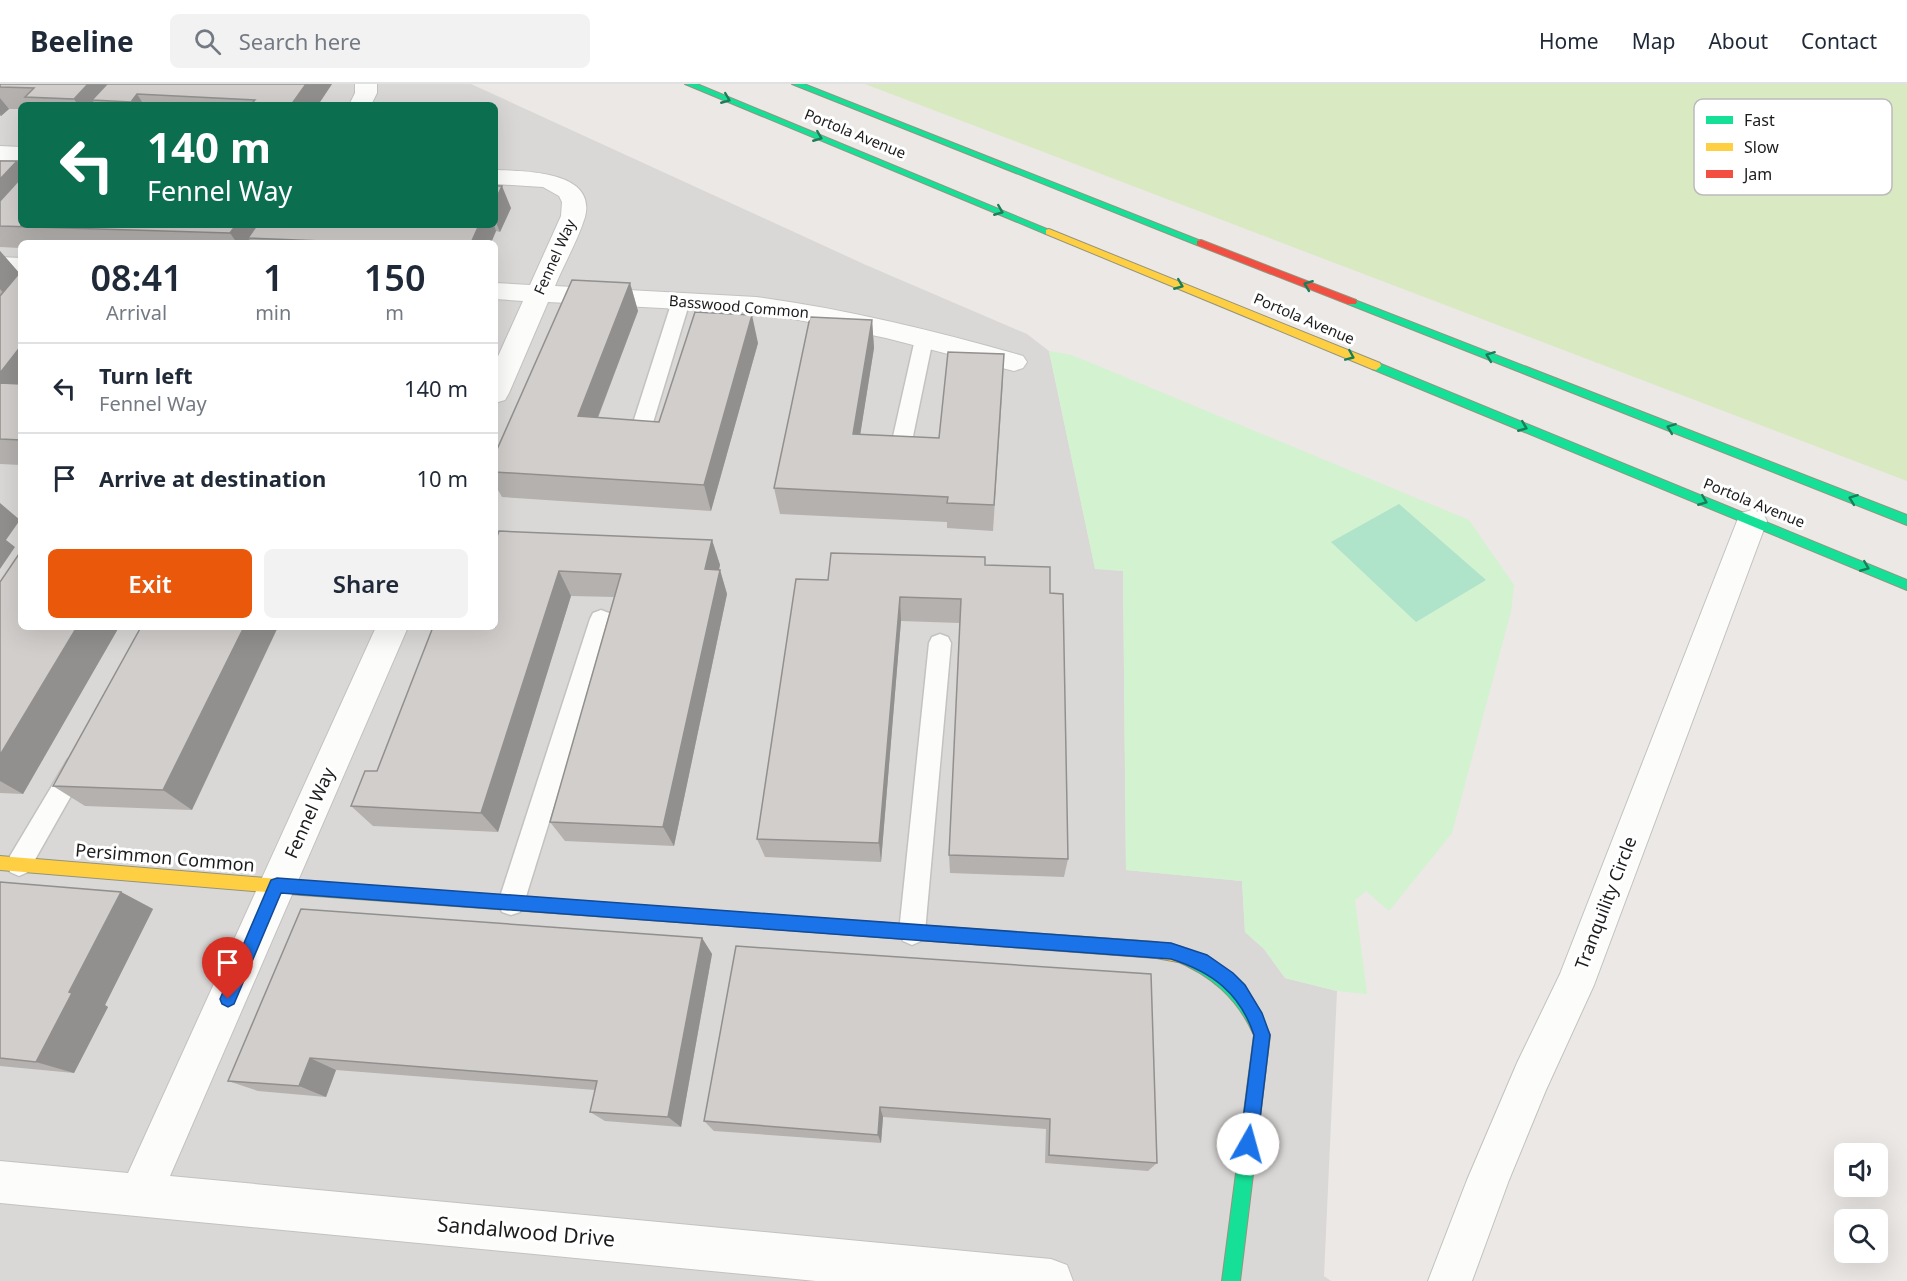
<!DOCTYPE html>
<html lang="en">
<head>
<meta charset="utf-8">
<style>
  :root { --surface:#fff; --page:#f2f2f3; --text:#1f2937; --muted:#747a83; --line:#e0e1e3; --accent:#ea580c }
  body { margin:0; font-family:"Noto Sans",sans-serif; background:var(--page); color:var(--text); height:100vh; display:flex; flex-direction:column; font-size:22px; white-space:nowrap }
  * { box-sizing:border-box; margin:0 }
  p { font-size:20px; color:var(--muted) }
  .icon { flex:none; width:33px; height:33px; fill:none; stroke:currentColor; stroke-width:2; stroke-linecap:round; stroke-linejoin:round }
  .map { position:relative; flex:1; overflow:hidden }
  .panel { position:absolute; left:18px; top:156px; width:480px; height:390px; display:flex; flex-direction:column; background:var(--surface); border-radius:9px; box-shadow:0 6px 24px #0002 }
  .panel>* { flex:none }
  .guide { position:absolute; left:18px; top:18px; width:480px; height:126px; border-radius:9px; box-shadow:0 6px 24px #0002; background:#0b6e4f; color:#fff; overflow:hidden }
  .buttons { position:absolute; left:1834px; top:1059px; display:grid; gap:12px }
  .buttons a { display:grid; place-items:center; width:54px; height:54px; border-radius:9px; background:var(--surface); box-shadow:0 6px 24px #0002; font-size:30px }
  .pin { position:absolute; display:grid; place-items:center; width:51px; height:51px; color:#fff; margin:-62px -26px; border-radius:50% 50% 50% 0; rotate:-45deg; box-shadow:0 0 6px #0007 }
  .pin .icon { rotate:45deg }
  .me { position:absolute; width:66px; margin:-33px; rotate:7deg; stroke-linejoin:round; filter:drop-shadow(0 0 4px #0008) }
  .turn { display:flex; align-items:center; gap:21px; height:126px; padding:0 30px; font-size:27px }
  .turn .icon { width:78px; height:78px; stroke-width:2.5 }
  .turn b { display:block; font-size:42px; line-height:51px }
  .eta { display:flex; justify-content:space-evenly; align-items:center; height:102px; text-align:center }
  .eta b { font-size:36px; font-weight:600; line-height:42px }
  .action { display:flex; gap:12px; margin-top:auto; padding:12px 30px }
  .action a { flex:1; height:69px; border-radius:9px; background:var(--accent); color:#fff; font-size:24px; font-weight:600; line-height:69px; text-align:center }
  .action a+a { background:var(--page); color:var(--text) }
  ul { padding:0; list-style:none }
  li { display:flex; align-items:center; gap:18px; height:90px; padding:0 30px; border-top:2px solid var(--line) }
  li div { flex:1 }
  li b { display:block; font-size:22px }
  li em { font-style:normal }
  header { display:flex; align-items:center; gap:36px; box-sizing:border-box; height:84px; padding:0 30px; background:var(--surface); border-bottom:2px solid var(--line) }
  header strong { font-size:28px }
  nav { display:flex; gap:33px; margin-inline-start:auto; font-size:21px }
  .search { width:420px; height:54px; background:var(--page); display:flex; align-items:center; gap:15px; box-sizing:border-box; padding:0 21px; border-radius:9px; color:var(--muted); font-size:22px }
  .map>svg:first-child { display:block }
</style>
</head>
<body>
<header>
<strong>Beeline</strong>
<div class="search"><svg class="icon" aria-label="search" viewBox="0 0 24 24"><circle cx="10" cy="10" r="6"/><path d="M15 15l6 6"/></svg>Search here</div>
<nav><a>Home</a><a>Map</a><a>About</a><a>Contact</a></nav>
</header>
<div class="map">
<svg width="1907" height="1197" viewBox="0 0 1907 1197">
  <rect width="100%" height="100%" fill="#ebe8e5"/>
  <!-- residential -->
  <path fill="#dad8d6" fill-rule="evenodd" d="M0,0H471L866,181L1027,250L1049,267L1095,484L1123,487L1126,786L1242,797L1245,848L1264,865L1285,894L1337,907L1324,1192L1331,1197H0ZM21,21H495V141H21ZM21,159H495V543H21Z"/>
  <!-- grass -->
  <path fill="#d9e9c2" d="M865,0H1907V397Z"/>
  <!-- park -->
  <path fill="#d2f2d0" d="M1049,267L1071,271L1096,281L1469,436L1514,501L1511,527L1452,749L1389,827L1366,807L1355,816L1367,910L1337,907L1285,894L1264,865L1245,848L1242,797L1126,786L1123,487L1095,485Z"/>
  <!-- pitch -->
  <path fill="#afe3ca" d="M1399,420L1486,496L1416,538L1331,458Z"/>
  <g fill="none" stroke-linecap="round" stroke-linejoin="round">
    <defs>
      <g id="lane">
        <path d="M681,211L687,213L690,217L652,342L649,347L642,349L635,347L632,342L672,217L675,213Z"/>
        <path d="M924,249L930,251L933,255L912,357L909,362L902,364L895,362L892,357L915,255L918,251Z"/>
        <path d="M601,526L609,529L612,535L524,819L520,828L511,831L502,828L498,819L590,535L593,529Z"/>
        <path d="M940,550L948,553L951,559L925,848L921,857L912,861L903,857L899,848L929,559L932,553Z"/>
        <path d="M76,671L84,675L88,682L84,689L28,788L19,792L10,788L7,780L10,772L68,675Z"/>
      </g>
      <g id="street">
        <path d="M355,0H377V9L371,21H349L355,9Z"/>
        <path d="M0,62L21,63V77L0,76Z"/>
        <path d="M495,86C523,87 597,86 585,133C578,156 564,180 555,202L756,213C846,225 936,247 1023,272L1027,278L1023,284L1014,287L886,254L789,234L756,229L548,218L509,309L505,316L495,319V279L523,217L495,215V199L530,201L561,132L562,118L559,112L543,103L495,100Z"/>
        <path d="M0,173L21,174V190L0,189Z"/>
        <path d="M1752,426L1763,429L1767,437L1594,901L1546,1006L1509,1096L1472,1197H1428L1467,1096L1517,979L1560,890L1737,437L1741,429Z"/>
        <path d="M376,543H408L170,1092L1051,1175L1067,1181L1073,1197H816L0,1119V1077L128,1089Z"/>
      </g>
      <g id="fast">
        <path d="M685,0H697L1054,148L1052,150H1046Z"/>
        <path d="M792,0H804L1206,159L1205,161H1197Z"/>
        <path d="M1352,215L1907,431V441L1348,220V216Z"/>
        <path d="M1376,278L1907,496V506L1372,285V279Z"/>
        <path d="M302,797L760,830L765,832L768,837L765,842L760,844L302,811L297,809L294,804L297,799Z"/>
        <path d="M1178,862C1227,880 1250,903 1270,951L1240,1197H1222L1254,951C1237,913 1211,891 1172,875L1170,870L1172,865Z"/>
      </g>
      <g id="slow">
        <path d="M1049,145L1380,279L1381,282L1376,286L1372,285L1046,150V146Z"/>
        <path d="M0,772L302,797L307,799L310,804L307,809L302,811L0,786Z"/>
        <path d="M760,830L1156,858L1184,865L1186,870L1184,875L1178,878L1156,874L760,844L755,842L752,837L755,832Z"/>
      </g>
      <path id="jam" d="M1201,156L1356,216L1357,218L1356,220H1348L1197,161V157Z"/>
    </defs>
    <!-- lane casing -->
    <use href="#lane" stroke="#c3c2c1" stroke-width="3"/>
    <!-- street casing -->
    <use href="#street" stroke="#c3c2c1" stroke-width="2"/>
    <!-- fast casing -->
    <use href="#fast" stroke="#94947c" stroke-width="2"/>
    <!-- slow casing -->
    <use href="#slow" stroke="#94947c" stroke-width="2"/>
    <!-- jam casing -->
    <use href="#jam" stroke="#94947c" stroke-width="2"/>
    <!-- lane -->
    <use href="#lane" fill="#fcfcfb" fill-rule="evenodd"/>
    <!-- street -->
    <use href="#street" fill="#fcfcfb" fill-rule="evenodd"/>
    <!-- fast -->
    <use href="#fast" fill="#16e098" fill-rule="evenodd"/>
    <!-- slow -->
    <use href="#slow" fill="#ffcf43" fill-rule="evenodd"/>
    <!-- jam -->
    <use href="#jam" fill="#f24e42" fill-rule="evenodd"/>
  </g>
  <!-- wall -->
  <g fill="#b4b1af">
    <path d="M0,0H332L318,21H21V25H9L1,32H0Z"/>
    <path d="M0,77H17L21,83V141H495V102L511,124L500,148L496,147L491,159H21V164L0,163Z"/>
    <path d="M0,167L19,189L21,187V381L0,380Z"/>
    <path d="M630,199L638,227L598,334L659,338L758,259L711,427L502,413L495,401V370Z"/>
    <path d="M872,236L874,264L860,351L939,354L1003,297L993,447L947,444V438L780,430L774,404Z"/>
    <path d="M712,456L720,481L719,486H720L727,510L674,762L565,757L550,738L614,513L571,512L498,748L373,742L351,722L377,687L495,543V458Z"/>
    <path d="M985,481L1050,509L1068,775L1064,793L950,789L949,771L960,539L901,537L881,778L765,773L757,755L828,496Z"/>
    <path d="M0,498L21,543H119L23,710L0,709Z"/>
    <path d="M141,543L192,726L85,722L53,702Z"/>
    <path d="M0,798L121,808L153,825L105,921L108,923L74,989L0,982Z"/>
    <path d="M702,854L712,870L681,1043L605,1037L590,1028L595,1006L336,986L326,1013L258,1007L228,997Z"/>
    <path d="M736,862L1157,1079L1148,1087L1045,1079L1046,1045L883,1033L881,1059L714,1047L704,1037Z"/>
  </g>
  <!-- shaded-wall -->
  <g fill="#92908f">
    <path d="M88,0H123L92,16L96,21H78L74,15Z"/>
    <path d="M306,0H332L318,21H291Z"/>
    <path d="M137,10L144,21H133L131,18Z"/>
    <path d="M0,14L9,25L1,32L0,30Z"/>
    <path d="M17,77L21,83V114L0,136V95Z"/>
    <path d="M502,102L511,124L500,148L495,136V117Z"/>
    <path d="M236,141H264L248,154L252,159H237L230,149Z"/>
    <path d="M479,141H494L496,147L491,159H471Z"/>
    <path d="M0,167L21,191L8,214L0,205Z"/>
    <path d="M630,199L638,227L588,359L578,332Z"/>
    <path d="M752,231L758,259L711,427L704,401Z"/>
    <path d="M872,236L874,264L856,377L853,350Z"/>
    <path d="M21,262V324L0,305V289Z"/>
    <path d="M0,419L20,436L6,456L15,463L0,485Z"/>
    <path d="M712,456L720,481L713,510L705,485Z"/>
    <path d="M720,486L727,510L674,762L663,743Z"/>
    <path d="M559,487L571,512L498,748L481,729Z"/>
    <path d="M900,513L901,537L881,778L879,759Z"/>
    <path d="M77,543H119L23,710L0,697V671Z"/>
    <path d="M244,543H278L192,726L163,706Z"/>
    <path d="M121,808L153,825L105,921L108,923L74,989L36,978L69,908Z"/>
    <path d="M702,854L712,870L681,1043L668,1033Z"/>
    <path d="M310,974L336,986L326,1013L299,1002Z"/>
    <path d="M880,1023L883,1033L881,1059L878,1051Z"/>
  </g>
  <!-- building -->
  <g fill="#d1cecc" stroke="#92908f" stroke-width="1.5">
    <path d="M0,0H88L74,15L25,13L34,4L0,3Z"/>
    <path d="M107,0H306L291,21H250L255,16L137,10L131,18L92,16Z"/>
    <path d="M0,77H17L0,95Z"/>
    <path d="M21,94V141H236L230,149L0,142V117Z"/>
    <path d="M495,102H502L495,117Z"/>
    <path d="M257,141H479L471,159H372L248,154Z"/>
    <path d="M21,187V262L0,289V212Z"/>
    <path d="M572,196L630,199L578,332L659,338L695,228L752,231L704,401L495,388V370Z"/>
    <path d="M810,233L872,236L853,350L939,354L948,268L1004,270L994,421L947,419L948,413L774,404Z"/>
    <path d="M0,299L21,300V356L0,355Z"/>
    <path d="M499,447L712,456L705,485L720,486L663,743L550,738L621,490L559,487L481,729L351,722L365,687H377L433,543H495V458Z"/>
    <path d="M21,467V543H77L0,671V498Z"/>
    <path d="M831,469L985,473V481L1050,483V509L1063,510L1068,775L949,771L961,515L900,513L879,759L757,755L796,495L828,496Z"/>
    <path d="M141,543H244L163,706L53,702Z"/>
    <path d="M0,798L121,808L69,908L72,909L36,978L0,974Z"/>
    <path d="M301,825L702,854L668,1033L590,1028L597,997L310,974L299,1002L228,997Z"/>
    <path d="M736,862L1151,890L1157,1079L1049,1071L1050,1035L880,1023L878,1051L704,1037Z"/>
  </g>
  <!-- one-way arrows -->
  <defs><path id="oneway-chevron" d="M-2-3.5L2.5 0L-2 3.5" fill="none" stroke-width="1.6" stroke-linecap="round" stroke-linejoin="round" transform="scale(1.5)"/></defs>
  <g stroke="#197e5a">
    <use href="#oneway-chevron" transform="translate(726 15) rotate(22)"/>
    <use href="#oneway-chevron" transform="translate(818 53) rotate(22)"/>
    <use href="#oneway-chevron" transform="translate(999 127) rotate(22)"/>
    <use href="#oneway-chevron" transform="translate(1179 201) rotate(22)"/>
    <use href="#oneway-chevron" transform="translate(1308 201) rotate(-159)"/>
    <use href="#oneway-chevron" transform="translate(1350 272) rotate(23)"/>
    <use href="#oneway-chevron" transform="translate(1490 272) rotate(-159)"/>
    <use href="#oneway-chevron" transform="translate(1523 343) rotate(22)"/>
    <use href="#oneway-chevron" transform="translate(1671 344) rotate(-159)"/>
    <use href="#oneway-chevron" transform="translate(1853 415) rotate(-159)"/>
    <use href="#oneway-chevron" transform="translate(1703 417) rotate(22)"/>
    <use href="#oneway-chevron" transform="translate(1865 483) rotate(22)"/>
  </g>
  <!-- route -->
  <path fill="#1a73e8" stroke="#114b97" stroke-width="1.5" d="M277,794L1171,859L1207,871L1233,889L1245,901L1262,929L1270,951L1257,1060L1254,1066L1248,1068L1242,1066L1240,1060L1254,951C1240,909 1212,888 1171,875L281,809L234,920L228,923L222,920L220,915L271,796Z"/>
  <g text-anchor="middle" stroke-width="6" stroke-linejoin="round" paint-order="stroke">
    <!-- far-street labels -->
    <g font-size="15" fill="#1c1c1c" stroke="#fff">
      <text transform="translate(855 50) rotate(22)" y="5">Portola Avenue</text>
      <text transform="translate(555 173) rotate(-66)" y="5">Fennel Way</text>
      <text transform="translate(739 223) rotate(5)" y="5">Basswood Common</text>
      <text transform="translate(1304 235) rotate(23)" y="5">Portola Avenue</text>
      <text transform="translate(1754 419) rotate(22)" y="5">Portola Avenue</text>
    </g>
    <!-- street labels -->
    <g font-size="18" fill="#1c1c1c" stroke="#fff">
      <text transform="translate(310 729) rotate(-66)" y="6">Fennel Way</text>
      <text transform="translate(165 774) rotate(5)" y="6">Persimmon Common</text>
      <text transform="translate(1606 819) rotate(-69)" y="6">Tranquility Circle</text>
    </g>
    <!-- near-street labels -->
    <g font-size="21" fill="#1c1c1c" stroke="#fff">
      <text transform="translate(526 1148) rotate(5)" y="7">Sandalwood Drive</text>
    </g>
  </g>
  <!-- legend -->
  <rect x="1694" y="15" width="198" height="96" rx="9" fill="#fff" stroke="#bbb" stroke-width="1.5"/>
  <rect x="1706" y="32" width="27" height="8" fill="#16e098"/>
  <rect x="1706" y="59" width="27" height="8" fill="#ffcf43"/>
  <rect x="1706" y="86" width="27" height="8" fill="#f24e42"/>
  <g font-size="16" fill="#1c1c1c">
    <text x="1744" y="42">Fast</text>
    <text x="1744" y="69">Slow</text>
    <text x="1744" y="96">Jam</text>
  </g>
</svg>
<div class="buttons">
<a><svg class="icon" aria-label="sound" viewBox="0 0 24 24"><path d="M4 9h4l5-4v14l-5-4H4zM17 9q2 3 0 6"/></svg></a>
<a><svg class="icon" aria-label="search" viewBox="0 0 24 24"><circle cx="10" cy="10" r="6"/><path d="M15 15l6 6"/></svg></a>
</div>
<div class="pin" style="left:228px;top:915px;background:#d93025"><svg class="icon" aria-label="arrive" viewBox="0 0 24 24"><path d="M6 21V4h12l-3 4 3 4H6"/></svg></div>
<svg class="me" style="left:1248px;top:1060px" viewBox="-20 -20 40 40"><circle r="19" fill="#fff"/><path d="M0-13L10 11 0 6-10 11z" fill="#1a73e8"/></svg>
<div class="guide">
<div class="turn"><svg class="icon" aria-label="left" viewBox="0 0 24 24"><path d="M17 20v-9H6M10 6l-5 5 5 5"/></svg><div><b>140 m</b>Fennel Way</div></div>
</div>
<section class="panel">
<div class="eta">
<div><b>08:41</b><p>Arrival</p></div>
<div><b>1</b><p>min</p></div>
<div><b>150</b><p>m</p></div>
</div>
<ul>
<li><svg class="icon" aria-label="left" viewBox="0 0 24 24"><path d="M17 20v-9H6M10 6l-5 5 5 5"/></svg><div><b>Turn left</b><p>Fennel Way</p></div><em>140 m</em></li>
<li><svg class="icon" aria-label="arrive" viewBox="0 0 24 24"><path d="M6 21V4h12l-3 4 3 4H6"/></svg><div><b>Arrive at destination</b></div><em>10 m</em></li>
</ul>
<div class="action"><a>Exit</a><a>Share</a></div>
</section>
</div>
</body>
</html>
